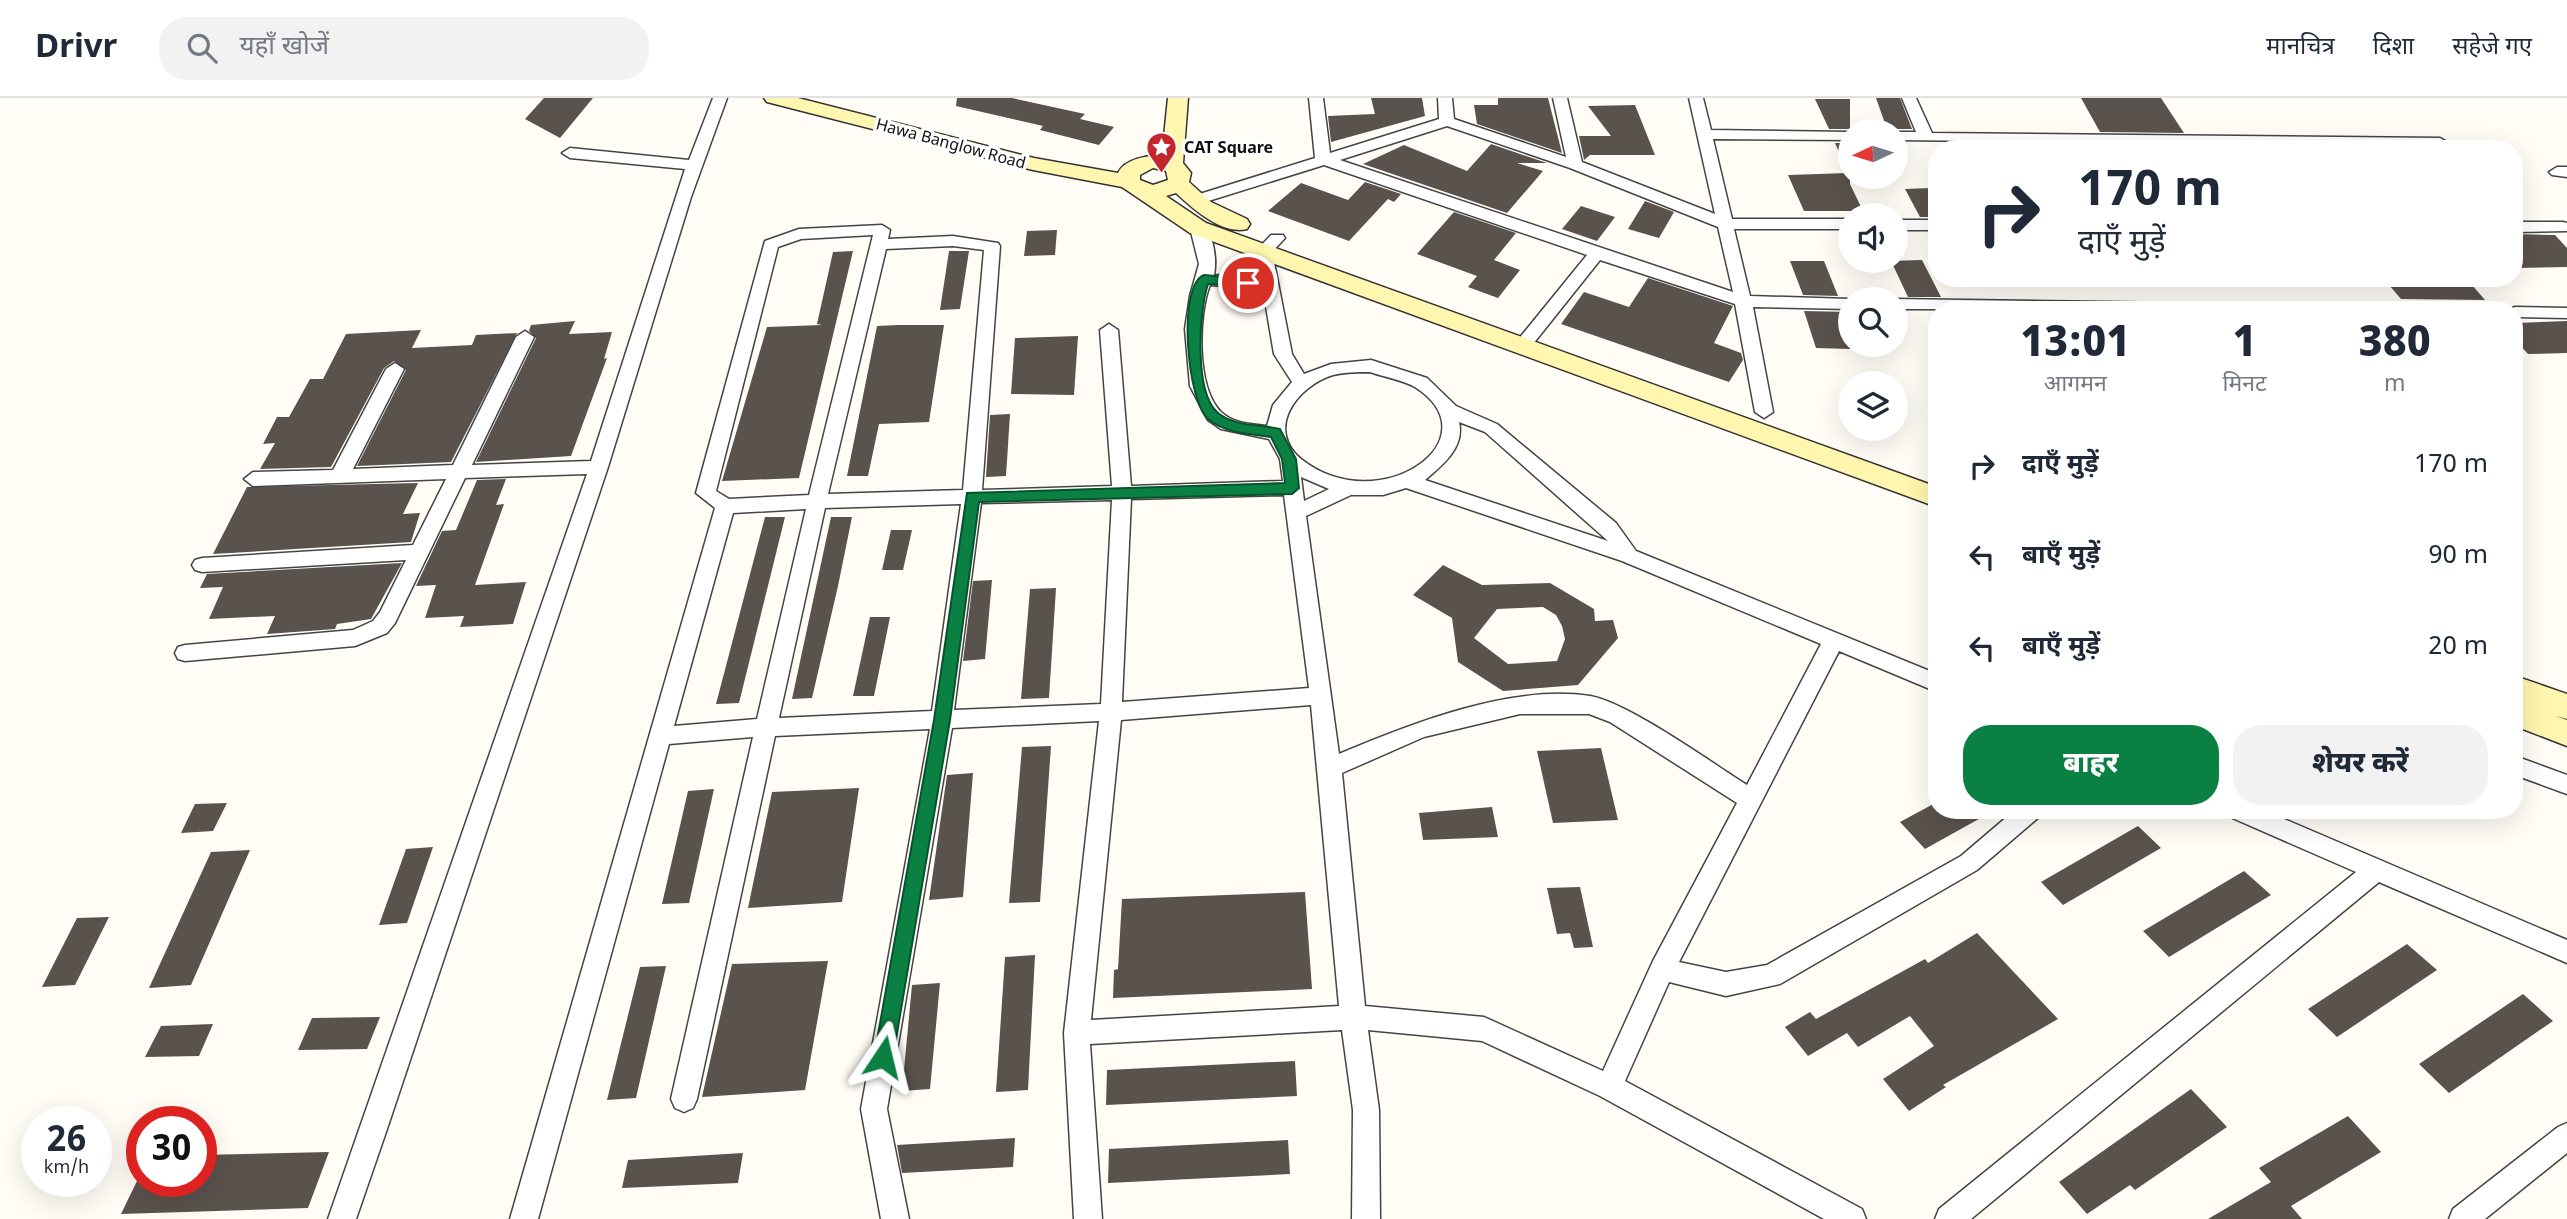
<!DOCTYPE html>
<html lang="hi">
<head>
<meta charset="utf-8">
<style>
  :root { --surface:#fff; --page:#f2f2f3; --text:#1f2937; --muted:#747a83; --line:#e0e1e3; --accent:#0b8043 }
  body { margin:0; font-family:Georgia,"Noto Sans Devanagari",serif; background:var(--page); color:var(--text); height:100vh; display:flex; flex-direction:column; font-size:26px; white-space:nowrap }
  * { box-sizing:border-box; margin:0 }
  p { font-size:23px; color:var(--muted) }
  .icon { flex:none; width:38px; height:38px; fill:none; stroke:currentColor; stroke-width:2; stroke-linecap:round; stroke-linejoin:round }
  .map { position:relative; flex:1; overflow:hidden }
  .drawer { position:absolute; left:1928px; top:203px; width:595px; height:518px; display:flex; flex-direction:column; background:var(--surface); border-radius:28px; box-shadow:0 7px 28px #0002 }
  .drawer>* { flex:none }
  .banner { position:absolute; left:1928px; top:42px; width:595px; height:147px; border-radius:28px; box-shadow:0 7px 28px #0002; background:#fff; color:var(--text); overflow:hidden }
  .needle { width:46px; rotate:266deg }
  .tools { position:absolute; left:1838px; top:21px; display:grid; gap:14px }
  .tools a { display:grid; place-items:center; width:70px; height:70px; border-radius:50%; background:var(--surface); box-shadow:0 7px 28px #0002; font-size:35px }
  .speed { position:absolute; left:21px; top:1008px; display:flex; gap:14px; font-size:35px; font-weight:700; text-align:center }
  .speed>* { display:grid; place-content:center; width:91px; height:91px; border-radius:50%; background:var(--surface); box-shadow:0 7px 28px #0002; line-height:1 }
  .speed small { font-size:18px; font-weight:400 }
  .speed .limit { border:10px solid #d22; background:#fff; color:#111 }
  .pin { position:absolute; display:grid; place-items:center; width:60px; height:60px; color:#fff; margin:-30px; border:4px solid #fff; border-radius:50%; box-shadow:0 2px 7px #0007 }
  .me { position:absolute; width:77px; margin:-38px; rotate:10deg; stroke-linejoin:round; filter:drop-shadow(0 0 5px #0008) }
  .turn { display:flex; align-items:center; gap:24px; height:147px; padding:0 35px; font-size:32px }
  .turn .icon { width:91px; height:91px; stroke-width:2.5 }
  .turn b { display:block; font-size:49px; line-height:60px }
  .eta { display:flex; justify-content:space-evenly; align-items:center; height:119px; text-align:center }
  .eta b { font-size:42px; font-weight:800; line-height:49px }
  .primary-button { display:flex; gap:14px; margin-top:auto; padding:14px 35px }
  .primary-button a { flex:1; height:80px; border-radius:28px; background:var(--accent); color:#fff; font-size:28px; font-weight:800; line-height:80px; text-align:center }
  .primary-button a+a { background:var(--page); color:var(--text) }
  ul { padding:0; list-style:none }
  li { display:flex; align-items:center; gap:21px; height:91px; padding:0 35px }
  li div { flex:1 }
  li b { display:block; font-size:26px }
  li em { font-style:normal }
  header { display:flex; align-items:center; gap:42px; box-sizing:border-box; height:98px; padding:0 35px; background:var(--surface); border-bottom:2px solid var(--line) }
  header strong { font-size:33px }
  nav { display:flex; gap:38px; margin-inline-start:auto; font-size:24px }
  .search { width:490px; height:63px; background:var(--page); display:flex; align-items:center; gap:18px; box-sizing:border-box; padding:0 24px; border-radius:28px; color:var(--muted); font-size:26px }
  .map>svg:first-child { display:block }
</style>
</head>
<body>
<header>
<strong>Drivr</strong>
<div class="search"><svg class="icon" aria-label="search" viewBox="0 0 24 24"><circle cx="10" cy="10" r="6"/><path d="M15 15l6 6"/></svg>यहाँ खोजें</div>
<nav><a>मानचित्र</a><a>दिशा</a><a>सहेजे गए</a></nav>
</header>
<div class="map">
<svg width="2567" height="1121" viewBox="0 0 2567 1121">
  <rect width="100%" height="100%" fill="#fffdf5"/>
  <!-- building -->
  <g fill="#5a524d" fill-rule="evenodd">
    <path d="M544,0H593L560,40L525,21Z"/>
    <path d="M957,0H1012L1085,16L1080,21L1114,29L1099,47L1040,32L1043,28L956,8Z"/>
    <path d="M1371,0H1422L1425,18L1331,44L1328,18L1375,16Z"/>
    <path d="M1498,0H1548L1562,55L1477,26L1474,7H1498Z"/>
    <path d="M1876,0H1900L1912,31H1887Z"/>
    <path d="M2081,0H2161L2184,35L2100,34Z"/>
    <path d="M1815,1H1850V31H1829Z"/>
    <path d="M1635,7L1655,57H1590L1584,62L1579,38H1611L1588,8Z"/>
    <path d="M1835,45H1850V86L1863,113H1804L1788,77L1848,75Z"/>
    <path d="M1491,46L1547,65H1517L1543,73L1507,115L1363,66L1404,47L1467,73Z"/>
    <path d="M1365,84L1401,96L1394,104L1388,101L1349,143L1268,113L1301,85L1348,102Z"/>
    <path d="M1931,90L1937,102V119H1920L1905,91Z"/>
    <path d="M1645,103L1674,114L1659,140L1628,131Z"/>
    <path d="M1581,108L1615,119L1597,143L1562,131Z"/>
    <path d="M1454,114L1516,135L1494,162L1520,172L1498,200L1468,189L1477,178L1417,156Z"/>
    <path d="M1057,132L1055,157L1024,158L1027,133Z"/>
    <path d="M2515,136L2555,137L2567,150V169L2515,170Z"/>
    <path d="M853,153L799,380L722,383L767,229L822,227L817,226L833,154Z"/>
    <path d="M949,153H969L960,211L940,212Z"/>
    <path d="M1922,162L1941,199H1908L1891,163Z"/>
    <path d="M1790,163H1824L1838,198L1803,197Z"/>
    <path d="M1648,180L1733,208L1714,245L1741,255L1743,262L1729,284L1561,226L1584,194L1629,209Z"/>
    <path d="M2383,180H2466L2485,202L2401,201Z"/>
    <path d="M1804,213L1850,214V251L1816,250Z"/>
    <path d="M575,223L569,236L612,234L604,261L607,260L571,358L476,364L536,240L529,233L531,227Z"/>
    <path d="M2567,223V255L2528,256L2515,242V225Z"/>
    <path d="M898,227H944L929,324L879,326L868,378H847L877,228Z"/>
    <path d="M421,232L412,250L472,247L476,237L517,235L451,364L357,368L406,272L394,263L384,270L331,369L260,371L275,345L263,346L277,319H289L310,281H323L346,236Z"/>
    <path d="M1078,238L1074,297L1011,296L1015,240Z"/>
    <path d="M1010,316L1006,378L986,379L990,317Z"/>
    <path d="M506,381L496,407L504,406L475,487L526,484L513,526L460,529L464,518L425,520L436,487L416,488L442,433L456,432L477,382Z"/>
    <path d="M418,385L403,416L420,415L411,444L213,456L247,389Z"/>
    <path d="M765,419H785L739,605L716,606Z"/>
    <path d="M831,419H852L838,488L812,600L792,601Z"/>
    <path d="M891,432H912L903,472H882Z"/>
    <path d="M402,465L371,521L337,526L335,531L267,536L275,518L209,521L223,489L200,490L207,476Z"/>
    <path d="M1443,467L1482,487L1550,485L1594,511L1595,523L1613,522L1618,540L1578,587L1503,593L1458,564L1452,520L1413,497ZM1543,509L1556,517L1562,528L1565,541L1557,563L1508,566L1474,540L1497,511Z"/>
    <path d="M992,482L985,561L963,563L973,483Z"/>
    <path d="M1056,490L1049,600L1021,601L1030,491Z"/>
    <path d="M870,519H890L874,598H853Z"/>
    <path d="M1051,648L1040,804L1009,805L1022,649Z"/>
    <path d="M1601,650L1618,722L1553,725L1537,653Z"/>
    <path d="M973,675L963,799L929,802L947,677Z"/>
    <path d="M859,690L842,804L748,810L772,694Z"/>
    <path d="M714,691L689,805L662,806L688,693Z"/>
    <path d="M1937,704V712H1995L1925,751L1900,724Z"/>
    <path d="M227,705L213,733L181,735L195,706Z"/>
    <path d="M1492,709L1498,739L1423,742L1419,715Z"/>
    <path d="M2138,728L2161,750L2063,807L2041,784Z"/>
    <path d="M433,749L407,825L379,827L406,751Z"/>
    <path d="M250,752L191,887L149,890L211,754Z"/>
    <path d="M2244,773L2271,797L2169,859L2143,833Z"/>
    <path d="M1580,789L1593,849L1574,850L1570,835L1557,836L1547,790Z"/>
    <path d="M1305,794L1312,891L1113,900L1114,872L1118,871L1122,801Z"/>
    <path d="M109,819L75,887L42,889L77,820Z"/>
    <path d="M1977,835L2058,921L1943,987L1946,989L1909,1013L1883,981L1934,948L1910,918L1858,949L1847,935L1808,958L1785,929L1810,914L1816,921L1925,861L1928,865Z"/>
    <path d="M2407,846L2437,872L2337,939L2308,911Z"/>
    <path d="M1035,857L1028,992L996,994L1005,859Z"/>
    <path d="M828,863L805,992L702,999L732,866Z"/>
    <path d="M666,868L636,1000L607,1002L640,869Z"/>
    <path d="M940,885L930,991L902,993L912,887Z"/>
    <path d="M2523,896L2553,923L2449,995L2419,966Z"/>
    <path d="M380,919L367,951L298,952L312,920Z"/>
    <path d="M213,926L199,958L145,959L161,928Z"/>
    <path d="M1295,963L1297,998L1106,1007L1107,972Z"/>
    <path d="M2191,991L2227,1029L2135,1092L2130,1087L2087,1116L2059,1084Z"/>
    <path d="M2348,1018L2381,1054L2291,1108L2302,1121H2208L2271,1084L2259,1070Z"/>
    <path d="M1015,1040L1013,1069L902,1075L897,1047Z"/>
    <path d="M1288,1042L1290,1076L1108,1085L1109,1051Z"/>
    <path d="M329,1054L308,1110L121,1116L137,1083H201V1057Z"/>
    <path d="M743,1055L738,1085L622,1090L628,1062Z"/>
  </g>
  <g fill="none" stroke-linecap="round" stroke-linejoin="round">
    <defs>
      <g id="street">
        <path d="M713,0H727L691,99L608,369L387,1031L356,1121H328L587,376L465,380L395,525L387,535L355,548L185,563L178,561L175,555L178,549L185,547L353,532L373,523L380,514L406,462L202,474L195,472L192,467L195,462L202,460L413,447L446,381L253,388L244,381L253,374L333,372L386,271L395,265L404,271L353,371L453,367L516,239L525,233L534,239L472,367L591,363L685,71L570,60L562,55L570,50L689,62Z"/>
        <path d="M1309,0H1323L1330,55L1439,21L1438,0H1452L1454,21L1566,59L1553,0H1567L1582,64L1715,116L1689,0H1703L1711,32L1850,34V42L1713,41L1732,121H1850V131H1734L1750,198L1850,201V211L1753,209L1773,314L1764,320L1755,314L1735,206L1600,162L1529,251H1517L1514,247L1517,243L1587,157L1324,67L1202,105H1190V99L1315,60ZM1447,28L1570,70L1718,129L1733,194L1340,62Z"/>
        <path d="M1902,0H1916L1932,35L2440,40L2447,44L2440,48L1895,42V34H1916Z"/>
        <path d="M2557,69H2567V79L2552,77L2549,74Z"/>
        <rect x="1895" y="122" width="42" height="10"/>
        <path d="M2515,124H2563L2567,125V133L2515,134Z"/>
        <path d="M1198,125C1214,129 1217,163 1214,177L1261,180L1256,153L1271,137H1283L1285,140L1272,154L1292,256L1304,276L1331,266L1371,262L1427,280L1456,308L1497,326L1616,425L1636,453L1937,576V594L1839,553L1679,864L1726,874L1767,867L1961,758L2015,712H2042L2039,719L1977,772L1780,886L1726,898L1669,884L1625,983L1862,1111L1866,1121H1824L1600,998L1482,943L1368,932L1379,1012L1380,1121H1352L1353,1012L1342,932L1090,946L1102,1121H1074L1064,935L1099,623L952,630L887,1011L909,1121H881L861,1011L930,631L775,638L697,1001L693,1010L684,1014L675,1010L671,1001L753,639L669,646L538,1121H510L715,410L696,395L765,143L799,131L882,127L890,132L888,141L953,138L998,145L1000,148L982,392L1112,388L1100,232L1109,226L1118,232L1131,388L1283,383L1280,361L1269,341L1221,331L1208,322L1190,288L1185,231L1190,198L1199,166L1190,130ZM873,137L809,397L729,401L716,393L778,149L801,141ZM953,148L984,152L963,392L828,396L886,151ZM1210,187L1263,191L1274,256L1292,284L1273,307L1267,328C1251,326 1234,326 1221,314C1196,289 1198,217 1210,187ZM1370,274C1384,279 1403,282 1415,289C1496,341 1379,423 1301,361C1265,331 1297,288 1333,277C1345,274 1358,274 1370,274ZM1459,324L1485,334L1608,443L1425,382C1443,367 1465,349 1459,324ZM1301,379L1329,391L1304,403ZM1406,390L1622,463L1821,546L1747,687C1710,664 1629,605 1590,598C1511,586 1410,626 1339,656L1306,418L1351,397H1383ZM1284,397L1309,590L1122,604L1131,401ZM1112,402L1101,606L954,612L981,405ZM961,406L932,613L779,620L825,410ZM806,411L757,621L674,628L733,415ZM1311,607L1339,908L1091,922L1121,622ZM1520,616H1589L1610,624L1737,705L1653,863L1603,973L1484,919L1365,908L1342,675L1424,639Z"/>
        <path d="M1893,201H1895L2317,207L2325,212L1895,211Z"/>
        <path d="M2515,209L2567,210V220L2515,219V212H2508Z"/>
        <path d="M2515,658L2567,677V696L2515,677Z"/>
        <path d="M2227,712H2263L2567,842V865L2379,784L1971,1121H1935L1939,1111L2356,774L2230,719Z"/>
        <path d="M2567,1025V1055L2485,1121H2449L2453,1111L2558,1029Z"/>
      </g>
      <g id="secondary">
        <path d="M764,0H798L1034,60L1118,75C1125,61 1147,57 1162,58L1168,0H1188L1183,65L1191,75L1189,84L1211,104L1247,121L1250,126L1247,131C1222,137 1193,111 1176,95L1166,98L1206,125L1937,389V409L1190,135L1122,89L1033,72L767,4ZM1153,70L1166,73L1168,82L1153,87L1140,82V77Z"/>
        <path d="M2515,578L2567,596V621L2556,618L2567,622V648L2515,628Z"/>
      </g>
    </defs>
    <!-- street casing -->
    <use href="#street" stroke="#444" stroke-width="3"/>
    <!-- secondary casing -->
    <use href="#secondary" stroke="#333" stroke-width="3"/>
    <!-- street -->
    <use href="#street" fill="#fff" fill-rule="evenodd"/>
    <!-- secondary -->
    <use href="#secondary" fill="#fff6b0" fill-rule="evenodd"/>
  </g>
  <!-- route -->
  <path fill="#0b8043" stroke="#07532c" stroke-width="2" d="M1204,177L1248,181L1254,185L1248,189L1208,186C1199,213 1194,293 1217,314C1233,329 1260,326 1280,331L1296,361L1299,390L1292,396L979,404L950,622L893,959L890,965L883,968L876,965L874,959L934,622L967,395L1285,385L1282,361L1271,339C1249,336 1225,335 1208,321C1187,303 1177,187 1204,177Z"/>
  <!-- icons -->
  <defs>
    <symbol id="sight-pin" viewBox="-11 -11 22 30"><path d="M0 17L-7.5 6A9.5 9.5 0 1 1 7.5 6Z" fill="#c4262e" stroke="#fff"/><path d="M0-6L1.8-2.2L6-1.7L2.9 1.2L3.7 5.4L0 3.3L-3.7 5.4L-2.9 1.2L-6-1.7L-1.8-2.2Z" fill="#fff"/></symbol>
  </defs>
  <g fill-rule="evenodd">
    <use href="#sight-pin" x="1144" y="32" width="35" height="47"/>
  </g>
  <g text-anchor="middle" stroke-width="7" stroke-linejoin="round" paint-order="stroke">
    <!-- far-street labels -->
    <g font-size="16" fill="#111" stroke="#fff">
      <text transform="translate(951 45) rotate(15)" y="6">Hawa Banglow Road</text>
    </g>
    <!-- far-poi labels -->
    <g font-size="16" font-weight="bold" fill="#111" stroke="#fff" text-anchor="start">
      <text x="1184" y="55">CAT Square</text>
    </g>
  </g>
</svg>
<div class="tools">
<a><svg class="needle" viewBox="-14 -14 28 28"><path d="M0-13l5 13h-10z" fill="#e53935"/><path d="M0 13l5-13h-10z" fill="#747a83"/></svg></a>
<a><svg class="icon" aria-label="sound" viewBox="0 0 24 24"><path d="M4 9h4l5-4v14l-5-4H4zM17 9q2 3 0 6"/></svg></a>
<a><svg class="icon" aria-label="search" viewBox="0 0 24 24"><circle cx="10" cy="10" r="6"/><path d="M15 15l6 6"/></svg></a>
<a><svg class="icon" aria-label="layers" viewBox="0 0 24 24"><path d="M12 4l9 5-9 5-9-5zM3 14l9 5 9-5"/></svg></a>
</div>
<div class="speed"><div>26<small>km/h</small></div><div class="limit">30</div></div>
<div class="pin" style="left:1248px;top:185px;background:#d93025"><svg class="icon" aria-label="arrive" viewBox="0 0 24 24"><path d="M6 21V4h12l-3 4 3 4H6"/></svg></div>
<svg class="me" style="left:883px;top:959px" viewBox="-20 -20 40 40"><path d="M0-17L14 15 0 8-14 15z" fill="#0b8043" stroke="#fff" stroke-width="4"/></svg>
<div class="banner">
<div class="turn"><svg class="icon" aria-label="right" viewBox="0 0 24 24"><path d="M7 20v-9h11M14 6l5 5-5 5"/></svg><div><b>170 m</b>दाएँ मुड़ें</div></div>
</div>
<section class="drawer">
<div class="eta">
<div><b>13:01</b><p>आगमन</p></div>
<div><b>1</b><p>मिनट</p></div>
<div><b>380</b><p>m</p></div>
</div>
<ul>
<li><svg class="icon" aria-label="right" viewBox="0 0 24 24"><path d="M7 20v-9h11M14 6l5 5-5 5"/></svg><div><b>दाएँ मुड़ें</b></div><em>170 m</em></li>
<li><svg class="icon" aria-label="left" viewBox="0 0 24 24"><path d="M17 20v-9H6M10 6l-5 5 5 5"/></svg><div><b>बाएँ मुड़ें</b></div><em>90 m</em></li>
<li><svg class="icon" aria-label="left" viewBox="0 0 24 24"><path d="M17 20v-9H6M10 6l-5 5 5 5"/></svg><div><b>बाएँ मुड़ें</b></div><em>20 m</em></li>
</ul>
<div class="primary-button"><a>बाहर</a><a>शेयर करें</a></div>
</section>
</div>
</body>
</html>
